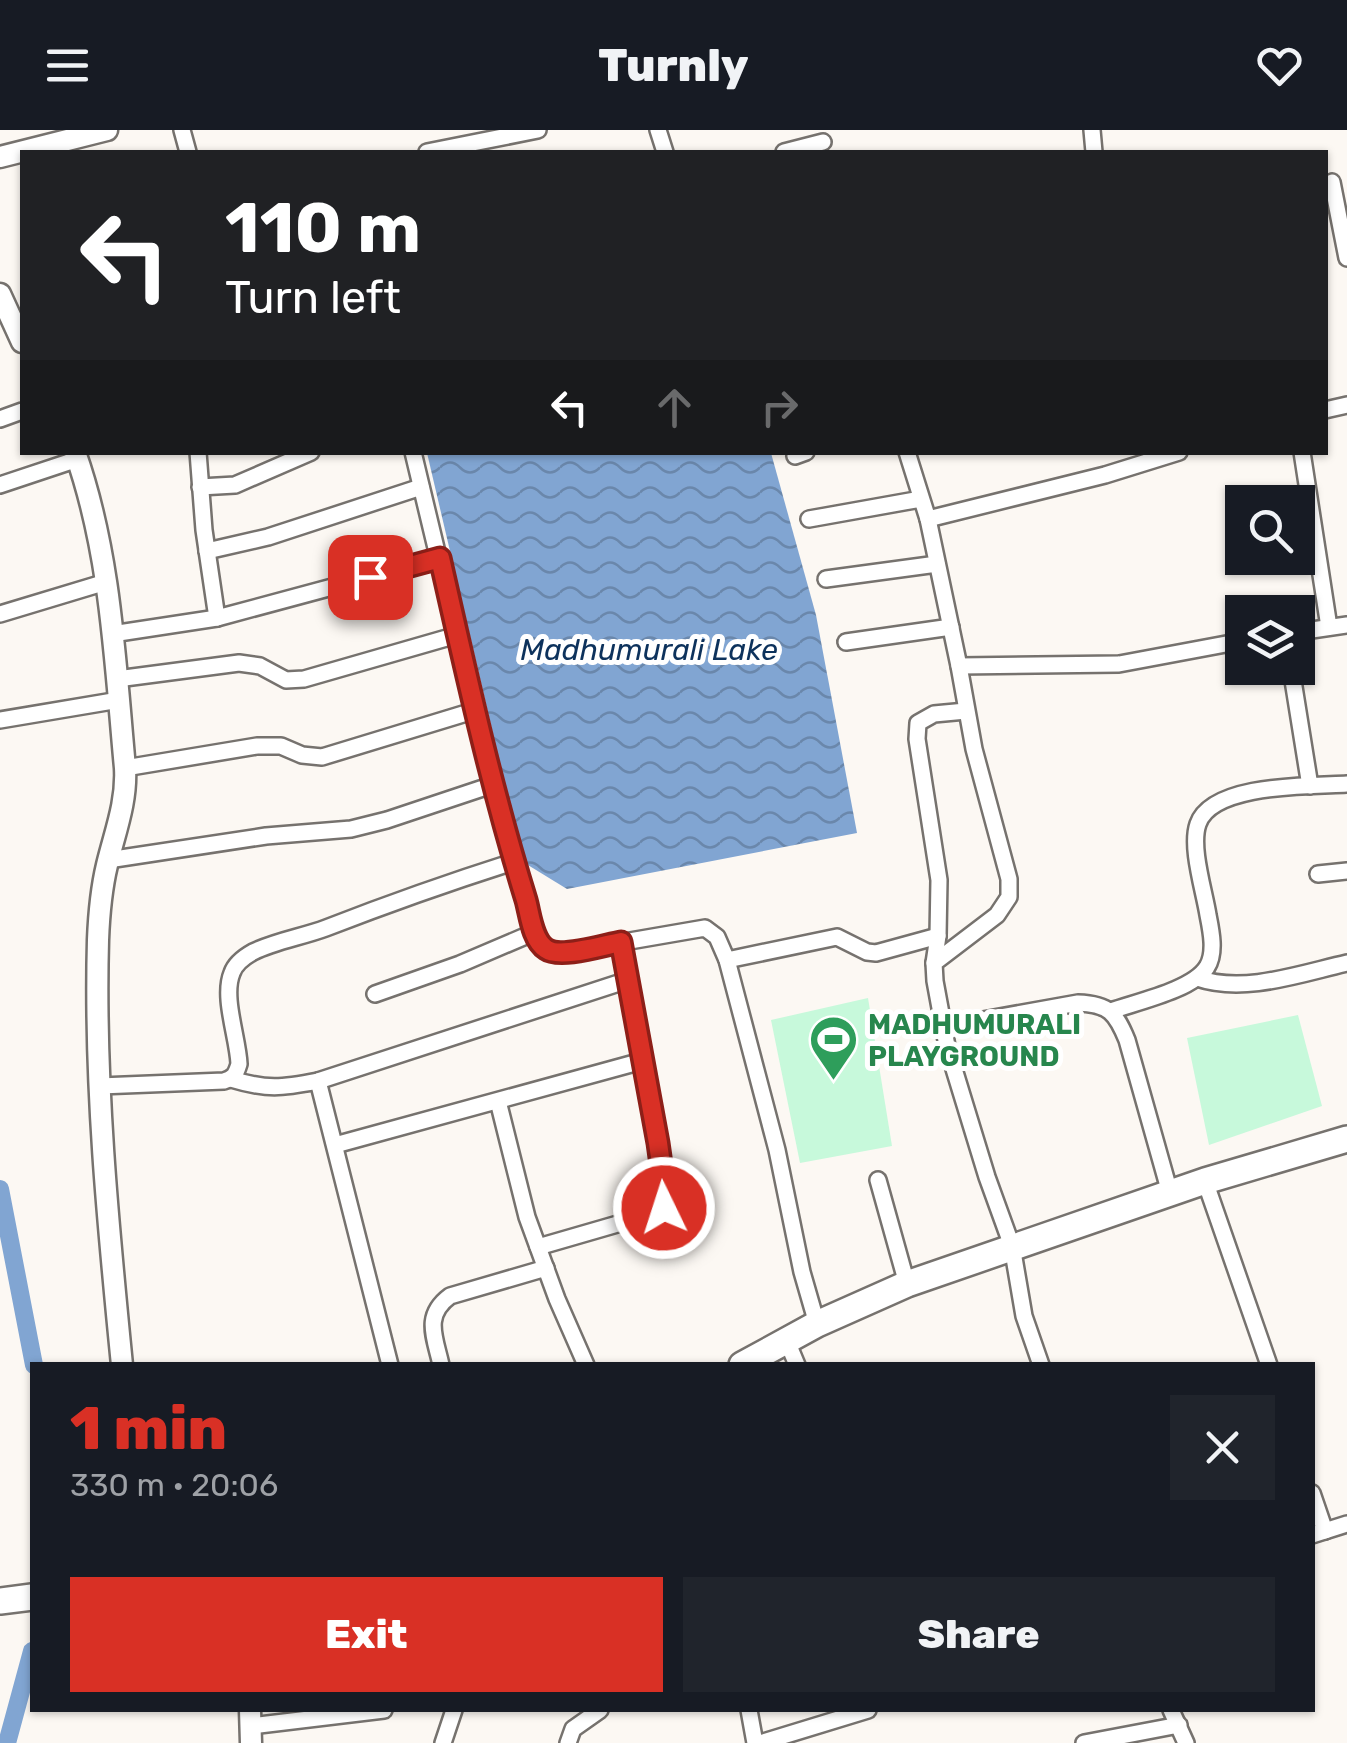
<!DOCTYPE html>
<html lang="en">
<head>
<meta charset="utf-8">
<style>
  :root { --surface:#171b24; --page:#20242c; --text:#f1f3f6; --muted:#9ea1a6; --accent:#d93025 }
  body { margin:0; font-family:Rubik,sans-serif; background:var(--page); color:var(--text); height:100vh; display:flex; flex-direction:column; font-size:38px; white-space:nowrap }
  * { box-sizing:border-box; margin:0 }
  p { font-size:32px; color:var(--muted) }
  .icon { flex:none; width:55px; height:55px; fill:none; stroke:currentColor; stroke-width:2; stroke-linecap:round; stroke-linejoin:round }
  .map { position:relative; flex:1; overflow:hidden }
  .drawer { position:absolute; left:30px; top:1232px; width:1285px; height:350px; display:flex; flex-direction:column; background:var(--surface); border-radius:0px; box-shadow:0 2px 8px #0004 }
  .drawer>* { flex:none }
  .banner { position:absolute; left:20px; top:20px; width:1308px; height:305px; border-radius:0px; box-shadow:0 2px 8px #0004; background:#202124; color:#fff; overflow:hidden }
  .tools { position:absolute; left:1225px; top:355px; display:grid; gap:20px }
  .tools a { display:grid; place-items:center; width:90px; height:90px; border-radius:0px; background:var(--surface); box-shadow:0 2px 8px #0004; font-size:50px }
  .pin { position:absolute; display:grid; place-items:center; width:85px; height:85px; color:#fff; margin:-42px; border-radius:20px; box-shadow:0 5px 15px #0006 }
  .me { position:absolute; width:110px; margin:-55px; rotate:356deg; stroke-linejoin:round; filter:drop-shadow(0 0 8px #0008) }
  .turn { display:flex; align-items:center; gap:35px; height:210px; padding:0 40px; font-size:45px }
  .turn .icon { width:130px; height:130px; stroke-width:2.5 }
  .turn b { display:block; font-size:70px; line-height:85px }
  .lanes { display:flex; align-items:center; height:95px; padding:0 40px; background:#0003; justify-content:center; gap:50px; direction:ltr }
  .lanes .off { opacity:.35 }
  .round { display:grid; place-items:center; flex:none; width:105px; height:105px; border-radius:0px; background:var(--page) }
  .head { display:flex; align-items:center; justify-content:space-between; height:170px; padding:0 40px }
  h1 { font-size:60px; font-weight:800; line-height:75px; color:var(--accent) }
  .primary-button { display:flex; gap:20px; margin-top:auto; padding:20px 40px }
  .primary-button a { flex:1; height:115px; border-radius:0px; background:var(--accent); color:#fff; font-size:40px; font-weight:800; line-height:115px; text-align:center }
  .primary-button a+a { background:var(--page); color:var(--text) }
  header { display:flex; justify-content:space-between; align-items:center; height:130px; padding:0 40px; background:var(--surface); font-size:45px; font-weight:800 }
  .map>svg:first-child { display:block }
</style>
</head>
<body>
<header><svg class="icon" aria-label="menu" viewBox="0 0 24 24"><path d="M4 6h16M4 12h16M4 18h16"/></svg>Turnly<svg class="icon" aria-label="heart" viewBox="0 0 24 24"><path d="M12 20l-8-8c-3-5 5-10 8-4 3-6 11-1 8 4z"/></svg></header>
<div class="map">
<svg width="1347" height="1613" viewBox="0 0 1347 1613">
  <defs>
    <pattern id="water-waves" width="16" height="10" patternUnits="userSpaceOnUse" patternTransform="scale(2.5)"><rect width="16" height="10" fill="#81a5d2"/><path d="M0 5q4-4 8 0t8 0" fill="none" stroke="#6a87ab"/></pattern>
  </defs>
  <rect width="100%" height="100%" fill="#fcf8f3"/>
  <!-- pitch -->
  <g fill="#c7f9db">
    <path d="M868,868L892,1016L800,1033L771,890Z"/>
    <path d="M1298,885L1322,976L1209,1015L1187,908Z"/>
  </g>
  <!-- water -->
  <path fill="url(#water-waves)" d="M427,323H771L816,485L857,703L567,759L523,732Z"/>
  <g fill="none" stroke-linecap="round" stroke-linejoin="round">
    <!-- canal -->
    <g stroke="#81a5d2" stroke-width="18">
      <path d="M0,1059L34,1235"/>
      <path d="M7,1613L32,1521"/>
    </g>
    <defs>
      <g id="minor">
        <path d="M182,0L188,22"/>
        <path d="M658,0L665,22"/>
        <path d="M1092,0L1094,22"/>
        <path d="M427,22L538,0"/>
        <path d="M784,22L823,12"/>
        <path d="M1332,52L1347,128"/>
        <path d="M1325,280L1347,275"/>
        <path d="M0,289L22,281"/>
        <path d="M198,322L204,400L217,488"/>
        <path d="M413,322L498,677L539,812L552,822H566L705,798L717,807L727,830L777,1020L802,1142L817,1194"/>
        <path d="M907,322L928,389L959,536L974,619L1009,749V767L997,785L934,833L935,851L947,916L987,1047L1012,1116L1024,1186L1041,1235"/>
        <path d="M1302,322L1329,497"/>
        <path d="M795,326L806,322"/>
        <path d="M0,355L78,329"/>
        <path d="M200,357L235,355L311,322"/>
        <path d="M809,389L921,369"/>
        <path d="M928,389L1105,345L1179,322"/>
        <path d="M207,421L268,407L421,357"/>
        <path d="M826,449L937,434"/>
        <path d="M0,484L106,452"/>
        <path d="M1298,502L1347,495"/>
        <path d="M112,504L217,488L440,428"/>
        <path d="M846,512L951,497"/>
        <path d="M959,536L1119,534L1242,511"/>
        <path d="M1291,538L1310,656"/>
        <path d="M117,549L239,533L260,536L286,550L304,549L457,505"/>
        <path d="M0,590L119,570"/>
        <path d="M125,638L257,616H281L302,625L322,627L473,581"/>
        <path d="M108,730L266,706L351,699L387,690L492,655"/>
        <path d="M1318,744L1347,741"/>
        <path d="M727,830L837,807L867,822L876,823L938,806"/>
        <path d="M934,833L938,806L939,750L917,609L918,593L934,584L966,581"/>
        <path d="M1197,848C1244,864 1299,844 1347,833"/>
        <path d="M375,864L460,834L535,802"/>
        <path d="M1111,881C1136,872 1193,860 1207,837C1216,823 1211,800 1208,785C1204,760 1190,717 1198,694C1212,653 1312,656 1347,654"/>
        <path d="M944,897L1078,873C1109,874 1116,883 1127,910L1170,1063"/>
        <path d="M231,949C267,960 282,958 318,951L628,850"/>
        <path d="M318,951L390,1235"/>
        <path d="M100,956L224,951C234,948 236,944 239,934C238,908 222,867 232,843C235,834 244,827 253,822C275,811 302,807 326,798C388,774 450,752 513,732"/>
        <path d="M498,971L527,1087L557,1169L586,1235"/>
        <path d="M335,1015L642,931"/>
        <path d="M878,1050L907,1154"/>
        <path d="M1205,1051L1269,1235"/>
        <path d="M538,1117L659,1082L664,1078L666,1070L658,1013L621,812"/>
        <path d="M787,1211L797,1235"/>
        <path d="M441,1235C435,1207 423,1186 450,1166L546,1138"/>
        <path d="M1312,1363L1325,1401"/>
        <path d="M1312,1405L1347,1394"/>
        <path d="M749,1580L755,1613"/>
        <path d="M1171,1580L1186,1613"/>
        <path d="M251,1596L384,1580"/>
        <path d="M443,1613L454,1580"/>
        <path d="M568,1613L573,1599L600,1580"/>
        <path d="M760,1613L868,1580"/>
        <path d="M1084,1613L1179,1595"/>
      </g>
      <g id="tertiary">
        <path d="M0,27L107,0"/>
        <path d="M0,164L22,212"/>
        <path d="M75,322C111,424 115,532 125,638C127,672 115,702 107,735C101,760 99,784 98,810C94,951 108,1094 122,1235"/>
        <path d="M250,1580L251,1613"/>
      </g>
      <g id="primary">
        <path d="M742,1235L817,1194L907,1154L1205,1051L1347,1009"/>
        <path d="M0,1471L32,1467"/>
      </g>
    </defs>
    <!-- minor casing -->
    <use href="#minor" stroke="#76726e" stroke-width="20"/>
    <!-- tertiary casing -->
    <use href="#tertiary" stroke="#76726e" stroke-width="25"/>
    <!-- primary casing -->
    <use href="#primary" stroke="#76726e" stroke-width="30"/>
    <!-- minor -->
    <use href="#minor" stroke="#fff" stroke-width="15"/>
    <!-- tertiary -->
    <use href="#tertiary" stroke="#fff" stroke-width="20"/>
    <!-- primary -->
    <use href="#primary" stroke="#fff" stroke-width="25"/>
  </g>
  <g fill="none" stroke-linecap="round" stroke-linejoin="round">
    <defs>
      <path id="route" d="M370,447L440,428C466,543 491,657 526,770C530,784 532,810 546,819C560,829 604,815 621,812L658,1013L666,1070L664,1078"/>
    </defs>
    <!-- route casing -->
    <use href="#route" stroke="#8d1f18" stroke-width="25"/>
    <!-- route -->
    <use href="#route" stroke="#d93025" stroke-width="18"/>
  </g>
  <!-- icons -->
  <defs>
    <symbol id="stadium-pin" viewBox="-11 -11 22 30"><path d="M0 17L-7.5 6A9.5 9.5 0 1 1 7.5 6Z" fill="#2e9e5b" stroke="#fff"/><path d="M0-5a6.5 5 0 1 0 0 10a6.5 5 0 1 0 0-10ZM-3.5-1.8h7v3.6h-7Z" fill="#fff"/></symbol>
  </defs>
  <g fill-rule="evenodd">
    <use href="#stadium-pin" x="806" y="882" width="55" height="75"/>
  </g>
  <g text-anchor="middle" stroke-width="10" stroke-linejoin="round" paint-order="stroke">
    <!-- leisure labels -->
    <g font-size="28" font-weight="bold" fill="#27864d" stroke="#fff" text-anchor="start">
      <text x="868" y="904">MADHUMURALI<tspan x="868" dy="32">PLAYGROUND</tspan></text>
    </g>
    <!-- water labels -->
    <g font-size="30" font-style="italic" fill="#0d325c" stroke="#fff">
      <text x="649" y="530">Madhumurali Lake</text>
    </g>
  </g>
</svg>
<div class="tools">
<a><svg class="icon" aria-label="search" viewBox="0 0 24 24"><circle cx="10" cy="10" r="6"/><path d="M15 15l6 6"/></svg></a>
<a><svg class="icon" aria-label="layers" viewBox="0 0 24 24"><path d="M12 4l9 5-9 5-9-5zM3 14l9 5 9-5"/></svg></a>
</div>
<div class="pin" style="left:370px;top:447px;background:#d93025"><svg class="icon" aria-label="arrive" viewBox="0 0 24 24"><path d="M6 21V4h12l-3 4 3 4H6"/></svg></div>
<svg class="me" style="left:664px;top:1078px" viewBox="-20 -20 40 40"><circle r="17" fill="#d93025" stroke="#fff" stroke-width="3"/><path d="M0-11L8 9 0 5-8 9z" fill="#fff"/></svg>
<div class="banner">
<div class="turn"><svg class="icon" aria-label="left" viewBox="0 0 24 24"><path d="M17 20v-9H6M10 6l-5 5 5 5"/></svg><div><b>110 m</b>Turn left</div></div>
<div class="lanes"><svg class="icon" aria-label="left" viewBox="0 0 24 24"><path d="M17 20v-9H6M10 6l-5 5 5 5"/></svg><svg class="icon off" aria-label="ahead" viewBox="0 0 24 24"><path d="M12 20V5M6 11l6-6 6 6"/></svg><svg class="icon off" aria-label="right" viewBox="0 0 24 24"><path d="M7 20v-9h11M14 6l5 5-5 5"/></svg></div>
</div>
<section class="drawer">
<div class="head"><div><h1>1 min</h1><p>330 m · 20:06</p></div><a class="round"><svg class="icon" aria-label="close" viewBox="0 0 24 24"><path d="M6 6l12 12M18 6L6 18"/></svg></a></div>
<div class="primary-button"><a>Exit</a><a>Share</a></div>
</section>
</div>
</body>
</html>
